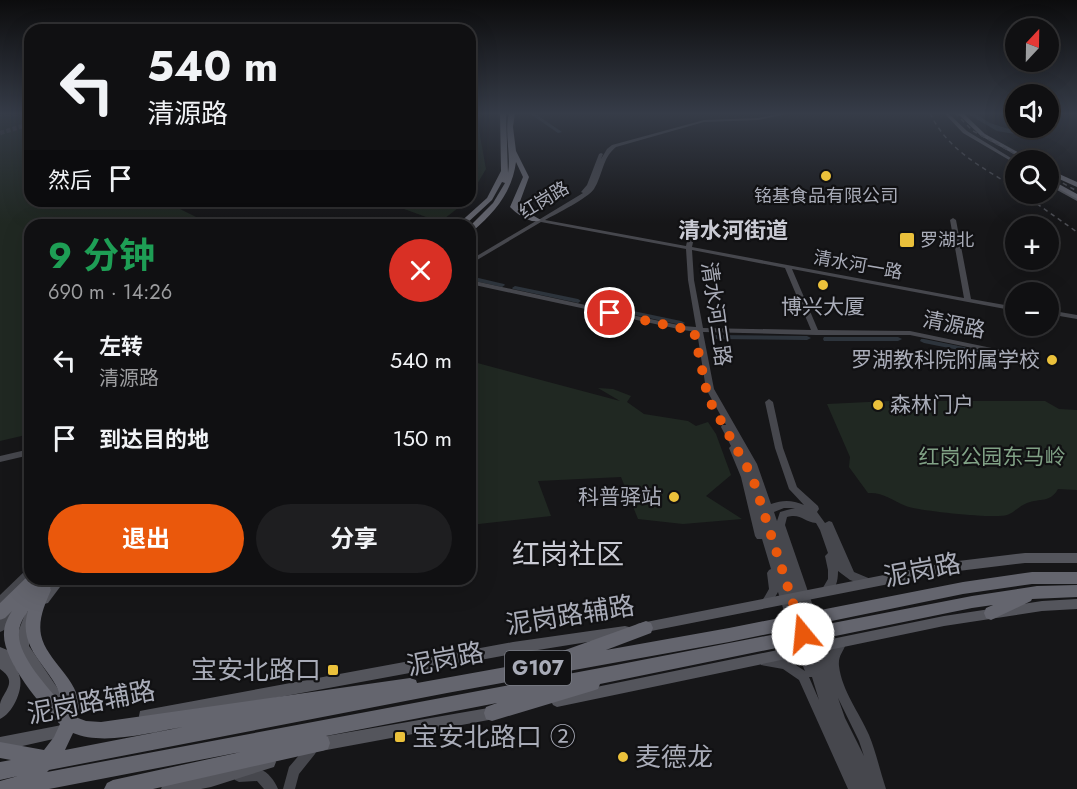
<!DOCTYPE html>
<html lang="zh">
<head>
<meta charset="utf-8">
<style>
  :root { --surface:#101012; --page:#1e1e20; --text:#f1f3f6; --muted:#9c9d9f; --line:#303032; --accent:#ea580c }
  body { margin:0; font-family:Jost,"Noto Sans SC",sans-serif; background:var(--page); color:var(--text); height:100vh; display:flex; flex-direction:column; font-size:22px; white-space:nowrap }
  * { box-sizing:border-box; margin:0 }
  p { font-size:20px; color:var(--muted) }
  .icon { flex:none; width:33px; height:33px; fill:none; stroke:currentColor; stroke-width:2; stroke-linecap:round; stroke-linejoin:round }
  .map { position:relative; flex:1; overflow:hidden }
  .panel { position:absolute; left:24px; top:219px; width:452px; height:366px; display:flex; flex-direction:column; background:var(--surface); border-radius:18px; box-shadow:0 6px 24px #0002,0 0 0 2px var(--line) }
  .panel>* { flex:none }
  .banner { position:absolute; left:24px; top:24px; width:452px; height:183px; border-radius:18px; box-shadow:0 6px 24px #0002,0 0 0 2px var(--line); background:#101012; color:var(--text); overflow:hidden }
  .needle { width:39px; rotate:22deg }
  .fabs { position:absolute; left:1005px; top:18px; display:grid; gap:12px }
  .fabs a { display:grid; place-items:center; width:54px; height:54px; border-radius:50%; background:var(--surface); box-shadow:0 6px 24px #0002,0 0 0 2px var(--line); font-size:30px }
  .pin { position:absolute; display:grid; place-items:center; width:51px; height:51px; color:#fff; margin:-26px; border:3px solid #fff; border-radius:50%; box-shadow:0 2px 6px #0007 }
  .me { position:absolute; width:66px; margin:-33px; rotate:343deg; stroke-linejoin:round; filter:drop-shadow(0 0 4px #0008) }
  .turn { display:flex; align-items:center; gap:21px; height:126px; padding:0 24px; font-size:27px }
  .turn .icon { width:78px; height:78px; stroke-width:2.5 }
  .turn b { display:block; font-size:42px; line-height:51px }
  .then { display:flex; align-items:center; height:57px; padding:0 24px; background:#0003; gap:12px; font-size:22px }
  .round { display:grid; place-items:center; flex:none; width:63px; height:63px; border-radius:32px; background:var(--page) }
  .headline { display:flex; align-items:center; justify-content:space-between; height:102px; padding:0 24px }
  h1 { font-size:36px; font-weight:700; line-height:45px; color:#1e9e55 }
  .action { display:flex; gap:12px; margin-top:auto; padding:12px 24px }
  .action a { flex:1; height:69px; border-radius:36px; background:var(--accent); color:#fff; font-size:24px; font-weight:700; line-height:69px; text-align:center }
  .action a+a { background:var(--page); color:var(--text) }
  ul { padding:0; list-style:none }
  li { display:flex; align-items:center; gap:18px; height:78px; padding:0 24px }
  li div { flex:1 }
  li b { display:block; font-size:22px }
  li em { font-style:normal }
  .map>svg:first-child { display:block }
</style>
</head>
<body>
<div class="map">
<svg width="1077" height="789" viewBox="0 0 1077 789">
  <rect width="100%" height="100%" fill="#161618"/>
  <!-- green -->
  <g fill="#202822">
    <path d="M0,113H30V201H164L198,218L200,225H30V434L0,441Z"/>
    <path d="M470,113H486L477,119L486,169L470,196Z"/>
    <path d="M382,201H467L440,222Z"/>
    <path d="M470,361L620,401L598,388L613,389L631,396L627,402L644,414L688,421L696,426L708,422L716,434L731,475L706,496L742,519L683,524L638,519L621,477L538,481L551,516L470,525Z"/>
    <path d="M889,401H1045L1059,409L1077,410V490L1058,489C1050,503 1040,498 1027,503C1019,506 1014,513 1007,515C995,519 919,511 906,506C892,500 883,492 868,493L849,467L850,457L827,404Z"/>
  </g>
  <!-- water -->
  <path fill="#2d343c" d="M966,113H974L990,123L1034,137L997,131Z"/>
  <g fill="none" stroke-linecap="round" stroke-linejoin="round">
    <!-- river -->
    <g fill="#2d343c" fill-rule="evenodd">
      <path d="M529,113H534L562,132L558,133Z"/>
      <path d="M470,276L504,284L505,285L502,287L470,280Z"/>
      <path d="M515,286L578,299L581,301L578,303L513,289L512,288Z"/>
      <path d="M595,303L681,321L685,323L681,325L593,306V304Z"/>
      <path d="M713,335L807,336L811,338L807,340L716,339H713L712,337Z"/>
      <path d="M824,337H898L902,339L898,341H824L823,339Z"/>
      <path d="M921,339H924L1004,355L1008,357L1004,359L924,343L920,341Z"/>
    </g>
    <!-- primary-tunnel -->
    <path stroke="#333438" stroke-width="4.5" stroke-dasharray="4.5 2" stroke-linecap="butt" d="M0,133L30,124"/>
    <!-- secondary -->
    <g fill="#46474d" fill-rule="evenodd">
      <path d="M784,113H791L758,120L704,122L616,147C602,158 603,175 594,189C588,198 556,214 545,220L686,246L690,228L693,226L696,228L692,247L964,298L950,220L953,218L956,220L971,299L1016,307V311L792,269L818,330L910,331L1021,354L1025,356L1021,358L910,335H816L703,332L714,389L757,464L771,504C783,500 792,500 804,505L789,489L775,448L765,402L769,399L773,402L783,448L797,487L818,506L819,509L817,512L825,523L829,521L832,522L854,572L873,580L874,583L873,586L869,587L850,580L838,571C838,581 836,591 826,595L822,594L821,591L828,579V570L825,556L828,553L820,530L816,523C804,522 801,513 787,517L785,525L823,635L829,654C830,648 835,641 841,639L845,640L846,644C843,652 838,656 839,666C842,691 859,712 869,735C876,752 880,771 886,789H848L799,680L783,669L761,665L760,661L761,657C777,653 792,662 805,671L795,647L796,643L801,642L798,633L799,629L803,628L806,629L810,627L809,625L800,627L797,626L793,629L789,627L778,592L770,606L766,608L762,606L761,603L769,589L767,573L769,570L771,569L762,539H757L755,536L741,477L729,448L731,446L721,427L722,425H726L706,389L697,332L683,330L470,284V280L683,326L696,327L688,280L686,249L541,222L472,263L470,264V260L536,221L534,220L535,219H540L583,193L581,192L587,185L599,154L601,153L603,154L601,159L607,149L612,145L704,120L758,118ZM692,250L785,268L811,330L703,328L694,280ZM784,508H795L787,510L780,512L777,521L774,512ZM809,677H812L819,700ZM838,698L859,741L864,756L845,718Z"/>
      <path d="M1048,310L1077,315V319L1048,314Z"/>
      <path d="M30,449V455L0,462V456Z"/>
      <path d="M30,568V579L4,605L0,607V595L27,569Z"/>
      <path d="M14,609L18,611L19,614C16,621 7,629 0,632V620L10,611Z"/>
      <path d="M311,744L315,746L317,750L315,754L299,774L295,789H283L289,767L307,746Z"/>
      <path d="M260,769C268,772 275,781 278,789H264L257,781L239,782L235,780L233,776L235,772L239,770Z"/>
    </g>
    <!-- primary -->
    <g fill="#54555c" fill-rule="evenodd">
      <path d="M944,113H948L967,131L1016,161V164L963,133Z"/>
      <path d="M1059,187L1077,197V201L1057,190L1056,189Z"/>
      <path d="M1025,553H1077V563H1025L950,572L641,633L637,632L635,628L637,624L641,623L950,562Z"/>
      <path d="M54,579H66L48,603L44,604L40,603L38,599Z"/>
      <path d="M1077,599V609L1042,611L944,626L557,707L553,705L551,701L553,697L557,695L944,616L1042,601Z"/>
      <path d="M30,611L34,612L36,616L29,633V646L71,708L69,712L65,714L61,712L25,661L23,665L19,667L14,665C17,669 19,673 20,678C23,691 12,714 0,719C0,715 0,709 0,704C3,691 19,682 0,669V647L22,656C12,642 20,627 26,612Z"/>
      <path d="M625,626L629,627L631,631L629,635L625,636L513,654L145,722L140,721L139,716L140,711L145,710L513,642Z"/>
      <path d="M494,707L498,709L500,713L498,717L494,719L321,751L316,749L314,744L316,739L321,737Z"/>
      <path d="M67,724L72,725L73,730L72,735L67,736L0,751V737Z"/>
      <path d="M269,755L274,757L276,762L274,767L211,787L201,789H161L163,784L168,782L211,773Z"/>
    </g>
    <!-- highway -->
    <g fill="#64656e" fill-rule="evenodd">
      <path d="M500,113H506L508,173C511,153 504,132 509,113H515L513,127L516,151L529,177L518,207L541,220C531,225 517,214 510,207L523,177L516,162C512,192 495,212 473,231H470V226L493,203L505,183L502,182L492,200L465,225H457L487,198L501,171Z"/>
      <path d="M957,113H963L985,134L1032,160H1025L981,136Z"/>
      <path d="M1048,169L1077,182V187L1048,174Z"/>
      <path d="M1048,178L1077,194V199L1048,183Z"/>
      <path d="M1032,572H1077V584H1032L963,594L729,642L447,693L49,770L47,772L616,665L972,596L1037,586L1077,585V597L1032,599L1031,601L991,620L986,618L984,613L986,608L993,605L972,608L600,684L598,689L592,691L492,721L486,719L484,713L486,707L497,703L326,736L328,737L330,743L328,749L322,751L153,789H104L107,783L113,780L241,752L49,789H0V781L18,776L0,780V762L11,760L0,758V742L44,750L54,737L60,724C41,707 2,659 4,633C4,625 8,617 12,611L5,618L0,620V603L30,574V579H57L50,588L51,590C45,604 38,619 41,635C47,664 87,683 78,718L86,721L101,722L410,678L416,680L417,683L555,658L557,653L646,621L651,623L653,628L651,633L606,650L729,628L963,582ZM28,611C15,653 59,671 62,704C48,688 17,655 19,633C19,625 23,618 28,611ZM183,727L65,750L73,733C104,746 151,732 183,727Z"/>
    </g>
    <!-- rail -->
    <g stroke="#4d4e54" stroke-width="1.5" stroke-dasharray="4.5 4" stroke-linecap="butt">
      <path d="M930,113C947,150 983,168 1016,188"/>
      <path d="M955,113L973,131L1026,160"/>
      <path d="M1048,175L1077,191"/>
      <path d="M1023,194L1077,232"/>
    </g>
  </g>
  <!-- sky -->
  <linearGradient id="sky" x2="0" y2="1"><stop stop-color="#0c0c0d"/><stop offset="0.51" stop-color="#363c48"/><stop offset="1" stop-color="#363c48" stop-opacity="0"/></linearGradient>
  <rect width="1077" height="223" fill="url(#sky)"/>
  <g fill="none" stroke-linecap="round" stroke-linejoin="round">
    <!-- route -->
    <path stroke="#ea580c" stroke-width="10" stroke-dasharray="0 18" d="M610,313L694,331L708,398L752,476L803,634"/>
  </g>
  <!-- markers -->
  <g fill="#ebc13b" stroke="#111113" stroke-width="2">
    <circle cx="826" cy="176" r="6"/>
    <rect x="899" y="232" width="16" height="16" rx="3"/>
    <circle cx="823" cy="285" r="6"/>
    <circle cx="1052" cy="360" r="6"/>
    <circle cx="878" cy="405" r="6"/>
    <circle cx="674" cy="497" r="6"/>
    <rect x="327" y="664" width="12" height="12" rx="3"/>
    <rect x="394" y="731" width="12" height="12" rx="3"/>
    <circle cx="623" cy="757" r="6"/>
  </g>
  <g text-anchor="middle" stroke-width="4.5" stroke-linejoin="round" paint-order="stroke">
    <!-- far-poi labels -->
    <g font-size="18" fill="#a9acb8" stroke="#111113">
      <text x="826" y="202">铭基食品有限公司</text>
      <text x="920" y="246" text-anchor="start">罗湖北</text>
    </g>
    <!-- far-street labels -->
    <g font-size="18" fill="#a9acb8" stroke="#111113">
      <text transform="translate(544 200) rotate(-31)" y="6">红岗路</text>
      <text transform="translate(858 265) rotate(10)" y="6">清水河一路</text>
    </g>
    <!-- shield labels -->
    <rect fill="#111113" stroke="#7b7e86" stroke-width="1.5" x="505" y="651" width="66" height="34" rx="4.5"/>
    <g font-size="20" font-weight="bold" fill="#a9acb8">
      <text x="538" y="675">G107</text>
    </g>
    <!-- poi labels -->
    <g font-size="21" fill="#a9acb8" stroke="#111113" text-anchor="end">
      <text x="823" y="314" text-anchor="middle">博兴大厦</text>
      <text x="1040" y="367">罗湖教科院附属学校</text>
      <text x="890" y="412" text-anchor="start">森林门户</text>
      <text x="662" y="504">科普驿站</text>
    </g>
    <!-- street labels -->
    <g font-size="21" fill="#a9acb8" stroke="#111113">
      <text transform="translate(716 314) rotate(82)" y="7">清水河三路</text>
      <text transform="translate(954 325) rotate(11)" y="7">清源路</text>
    </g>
    <!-- park labels -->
    <g font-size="21" fill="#81a286" stroke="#111113">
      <text x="992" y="464">红岗公园东马岭</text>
    </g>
    <!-- far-district labels -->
    <g font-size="22" font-weight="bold" fill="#cacbd4" stroke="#111113">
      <text x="733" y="238">清水河街道</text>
    </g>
    <!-- near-street labels -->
    <g font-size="26" fill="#a9acb8" stroke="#111113">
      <text transform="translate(922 570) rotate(-11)" y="9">泥岗路</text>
      <text transform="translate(570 615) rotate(-9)" y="9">泥岗路辅路</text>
      <text transform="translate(445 659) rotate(-11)" y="9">泥岗路</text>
      <text transform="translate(91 702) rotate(-11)" y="9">泥岗路辅路</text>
    </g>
    <!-- near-poi labels -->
    <g font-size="26" fill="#a9acb8" stroke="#111113" text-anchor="start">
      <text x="321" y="679" text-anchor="end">宝安北路口</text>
      <text x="412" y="746">宝安北路口 ②</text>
      <text x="635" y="766">麦德龙</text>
    </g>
    <!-- near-quarter labels -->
    <g font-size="28" fill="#cacbd4" stroke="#111113">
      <text x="568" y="564">红岗社区</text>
    </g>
  </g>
</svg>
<div class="fabs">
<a><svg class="needle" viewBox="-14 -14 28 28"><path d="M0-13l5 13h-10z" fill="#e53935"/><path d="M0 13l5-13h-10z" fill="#9c9d9f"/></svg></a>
<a><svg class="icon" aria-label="sound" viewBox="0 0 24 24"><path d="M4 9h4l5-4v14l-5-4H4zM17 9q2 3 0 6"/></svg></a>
<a><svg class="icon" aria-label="search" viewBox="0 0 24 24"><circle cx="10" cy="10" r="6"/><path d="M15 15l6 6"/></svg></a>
<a>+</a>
<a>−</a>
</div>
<div class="pin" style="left:610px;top:313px;background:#d93025"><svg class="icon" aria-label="arrive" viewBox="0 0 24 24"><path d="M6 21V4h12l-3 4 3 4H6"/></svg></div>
<svg class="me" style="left:803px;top:634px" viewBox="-20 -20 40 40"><circle r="19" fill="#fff"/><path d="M0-13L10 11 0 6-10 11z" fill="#ea580c"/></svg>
<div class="banner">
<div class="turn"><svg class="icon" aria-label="left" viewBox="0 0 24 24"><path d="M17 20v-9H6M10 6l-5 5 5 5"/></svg><div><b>540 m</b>清源路</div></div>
<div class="then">然后<svg class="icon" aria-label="arrive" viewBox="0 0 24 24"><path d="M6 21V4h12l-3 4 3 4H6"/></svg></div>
</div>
<section class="panel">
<div class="headline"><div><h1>9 分钟</h1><p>690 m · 14:26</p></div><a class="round" style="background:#d93025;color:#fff"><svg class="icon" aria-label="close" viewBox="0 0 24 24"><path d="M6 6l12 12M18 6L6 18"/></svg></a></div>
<ul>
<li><svg class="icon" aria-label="left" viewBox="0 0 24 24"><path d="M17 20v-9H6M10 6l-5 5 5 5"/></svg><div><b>左转</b><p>清源路</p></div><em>540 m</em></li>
<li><svg class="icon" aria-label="arrive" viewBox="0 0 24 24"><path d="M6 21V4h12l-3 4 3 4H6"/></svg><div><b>到达目的地</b></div><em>150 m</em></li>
</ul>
<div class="action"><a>退出</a><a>分享</a></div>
</section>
</div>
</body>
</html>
